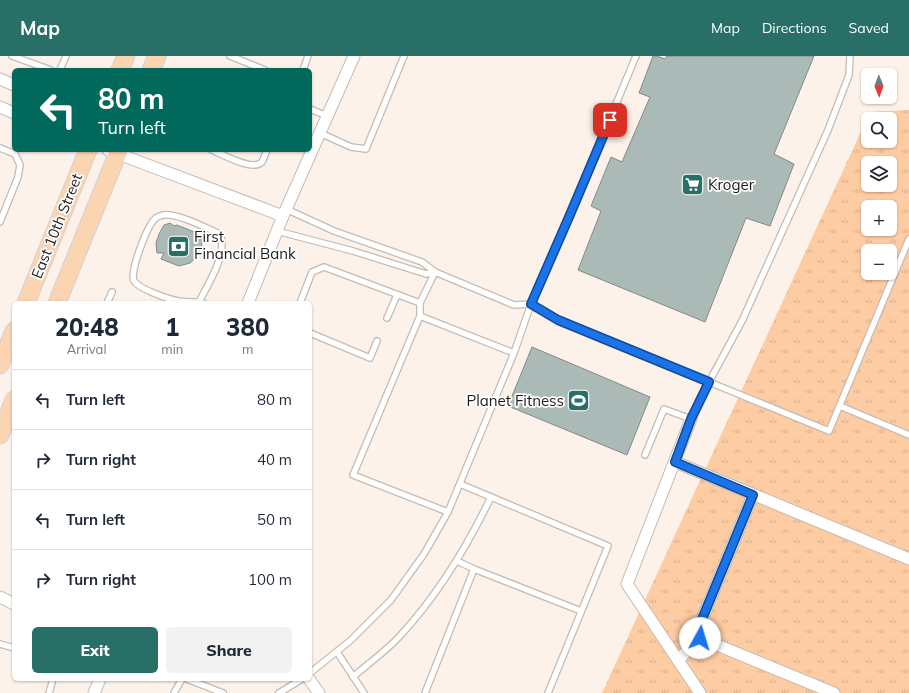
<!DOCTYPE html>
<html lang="en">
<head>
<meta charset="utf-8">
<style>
  :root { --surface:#fff; --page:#f2f2f3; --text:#1f2937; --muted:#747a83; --line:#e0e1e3; --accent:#276f67 }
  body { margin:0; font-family:Mulish,sans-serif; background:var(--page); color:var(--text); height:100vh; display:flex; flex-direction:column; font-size:15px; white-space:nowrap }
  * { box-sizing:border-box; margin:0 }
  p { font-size:13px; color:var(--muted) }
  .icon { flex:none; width:22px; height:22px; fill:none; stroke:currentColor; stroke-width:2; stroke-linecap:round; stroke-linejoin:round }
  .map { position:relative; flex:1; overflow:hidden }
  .panel { position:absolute; left:12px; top:245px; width:300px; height:380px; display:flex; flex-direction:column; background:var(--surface); border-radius:6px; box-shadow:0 1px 3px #0004 }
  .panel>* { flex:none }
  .hud { position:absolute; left:12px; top:12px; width:300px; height:84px; border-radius:6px; box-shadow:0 1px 3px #0004; background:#00695c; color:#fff; overflow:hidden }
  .needle { width:26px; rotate:179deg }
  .fabs { position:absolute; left:861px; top:12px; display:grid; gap:8px }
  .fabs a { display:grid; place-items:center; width:36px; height:36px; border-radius:6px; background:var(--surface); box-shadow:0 1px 3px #0004; font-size:20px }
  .pin { position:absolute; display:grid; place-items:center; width:34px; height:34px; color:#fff; margin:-17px; border-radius:8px; box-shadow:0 2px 6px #0006 }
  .me { position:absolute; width:44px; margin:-22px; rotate:6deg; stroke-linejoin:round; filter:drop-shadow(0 0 3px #0008) }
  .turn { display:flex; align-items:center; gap:14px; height:84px; padding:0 20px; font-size:18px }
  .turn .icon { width:52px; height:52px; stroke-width:2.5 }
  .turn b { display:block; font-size:28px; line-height:34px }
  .eta { display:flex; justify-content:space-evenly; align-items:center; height:68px; text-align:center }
  .eta b { font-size:24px; font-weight:800; line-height:28px }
  .button { display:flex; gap:8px; margin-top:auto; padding:8px 20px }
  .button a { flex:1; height:46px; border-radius:6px; background:var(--accent); color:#fff; font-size:16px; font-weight:800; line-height:46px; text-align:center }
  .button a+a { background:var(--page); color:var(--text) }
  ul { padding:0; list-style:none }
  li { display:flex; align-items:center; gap:12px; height:60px; padding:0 20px; border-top:1px solid var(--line) }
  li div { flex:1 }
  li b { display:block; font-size:15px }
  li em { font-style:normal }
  header { display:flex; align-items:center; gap:24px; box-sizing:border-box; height:56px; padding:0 20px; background:var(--accent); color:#fff }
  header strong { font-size:19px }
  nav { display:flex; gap:22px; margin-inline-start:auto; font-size:14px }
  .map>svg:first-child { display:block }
</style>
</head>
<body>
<header>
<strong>Map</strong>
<nav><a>Map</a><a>Directions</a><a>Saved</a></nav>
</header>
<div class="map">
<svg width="909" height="637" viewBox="0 0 909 637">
  <defs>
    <pattern id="grass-tufts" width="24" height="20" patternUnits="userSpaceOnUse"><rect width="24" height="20" fill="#fecca3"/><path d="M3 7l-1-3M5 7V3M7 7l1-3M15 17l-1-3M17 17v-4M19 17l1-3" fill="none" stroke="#d9af8c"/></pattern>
  </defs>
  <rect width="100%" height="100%" fill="#fcf2ea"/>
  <!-- grass -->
  <path fill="url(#grass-tufts)" fill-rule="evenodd" d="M909,54V637H602L870,56ZM868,63H890V85H868ZM868,107H890V129H868ZM868,151H890V173H868ZM868,195H890V217H868Z"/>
  <!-- building -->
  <g fill="#acbab7" stroke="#7f8c89">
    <path d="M653,0H657L665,3L667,0H814L774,98L794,108L770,170L746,162L705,266L578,214L601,155L591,150L611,101L622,106L650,41L639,37Z"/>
    <path d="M170,167L174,170L177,169L197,177L203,184L201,192L198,200L190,207L179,210L161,203L164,197H157L156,187L159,178L164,169Z"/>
    <path d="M532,291L650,341L627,399L508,350Z"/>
  </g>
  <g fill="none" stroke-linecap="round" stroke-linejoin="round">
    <defs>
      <g id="service">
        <path d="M12,0L51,14"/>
        <path d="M230,0L265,14"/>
        <path d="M60,14L66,0"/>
        <path d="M303,14L308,0"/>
        <path d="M310,53L327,60"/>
        <path d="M320,77L351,91L366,93L404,0"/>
        <path d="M0,92L15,98L20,109L18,121L0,166"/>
        <path d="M212,94C222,98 253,116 262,106C264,103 265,98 267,94"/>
        <path d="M286,153L334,175L422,206L435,216L514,249L531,248L569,161L636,0"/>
        <path d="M277,175L353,195L426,218L435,216"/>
        <path d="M199,246C192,246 185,246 178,245C168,243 139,233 134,225C129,217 147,170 155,163C156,161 160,160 163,159C178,157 206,172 220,178C228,198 208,228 199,246L203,247"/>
        <path d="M107,247L112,236"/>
        <path d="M300,247L312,216L324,211L420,247L435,216"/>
        <path d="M420,260V247"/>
        <path d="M387,262L397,239"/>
        <path d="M310,277L370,302L377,285"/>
        <path d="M514,297L420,260L353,419L448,456L514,297L531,248L558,264L709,326L742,265L828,74L849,19L850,0"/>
        <path d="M840,350L909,379"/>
        <path d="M645,399L664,353L691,363L709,326L829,375L909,183"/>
        <path d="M460,428L608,490L548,637"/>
        <path d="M457,505L474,513"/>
        <path d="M0,588L14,592"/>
        <path d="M337,596L364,637"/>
        <path d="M310,617L351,584L391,544L424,498L448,456"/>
        <path d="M353,621C369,607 386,595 399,581C438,539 467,491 491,441"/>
        <path d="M187,623L223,637"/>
        <path d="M49,637L53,623"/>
        <path d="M174,637L182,623"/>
        <path d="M279,637L302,623"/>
        <path d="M425,637L474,513L581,555"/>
      </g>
      <g id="minor">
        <path d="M0,23L14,29"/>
        <path d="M0,51L14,57"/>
        <path d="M108,94L283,160"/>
        <path d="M248,247L283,160L354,0"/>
        <path d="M691,363L627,528L700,637"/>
        <path d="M675,406L909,503"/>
        <path d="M0,541L14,548"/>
        <path d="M700,582L698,573L753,439"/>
        <path d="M678,604L700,582L834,637"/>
        <path d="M309,623L319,637"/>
        <path d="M94,637L100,623"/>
      </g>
      <g id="primary">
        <path d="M120,14L126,0"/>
        <path d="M151,14L157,0"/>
        <path d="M26,247L88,94"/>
        <path d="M57,247L119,94"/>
        <path d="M0,309L14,275"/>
        <path d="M0,379L14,344"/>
      </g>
    </defs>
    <!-- service casing -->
    <use href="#service" stroke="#c4bbb3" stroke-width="8"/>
    <!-- minor casing -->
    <use href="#minor" stroke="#c4bbb3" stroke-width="13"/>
    <!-- primary casing -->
    <use href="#primary" stroke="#d2d1d1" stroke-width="19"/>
    <!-- service -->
    <use href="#service" stroke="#fff" stroke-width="5.5"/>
    <!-- minor -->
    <use href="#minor" stroke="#fff" stroke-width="11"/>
    <!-- primary -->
    <use href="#primary" stroke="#fbd4b2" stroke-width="17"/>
  </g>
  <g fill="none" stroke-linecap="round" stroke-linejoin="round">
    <defs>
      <path id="route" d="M610,64L569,161L531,248L558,264L709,326L691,363L675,406L753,439L698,573L700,582"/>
    </defs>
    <!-- route casing -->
    <use href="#route" stroke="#114b97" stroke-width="10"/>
    <!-- route -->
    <use href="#route" stroke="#1a73e8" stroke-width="7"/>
  </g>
  <!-- icons -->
  <defs>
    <symbol id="supermarket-square" viewBox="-11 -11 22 22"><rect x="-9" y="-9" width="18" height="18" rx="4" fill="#276f67" stroke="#fff"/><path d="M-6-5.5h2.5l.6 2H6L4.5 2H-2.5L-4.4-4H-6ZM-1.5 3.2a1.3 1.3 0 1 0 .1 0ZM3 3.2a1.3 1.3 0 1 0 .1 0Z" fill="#fff"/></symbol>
    <symbol id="bank-square" viewBox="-11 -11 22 22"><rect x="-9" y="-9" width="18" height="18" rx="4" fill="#276f67" stroke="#fff"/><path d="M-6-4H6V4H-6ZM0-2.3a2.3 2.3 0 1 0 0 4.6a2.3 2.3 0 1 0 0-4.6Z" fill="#fff"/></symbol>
    <symbol id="stadium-square" viewBox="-11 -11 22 22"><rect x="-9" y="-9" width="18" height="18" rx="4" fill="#276f67" stroke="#fff"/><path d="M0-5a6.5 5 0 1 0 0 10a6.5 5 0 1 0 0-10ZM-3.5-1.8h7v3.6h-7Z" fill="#fff"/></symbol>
  </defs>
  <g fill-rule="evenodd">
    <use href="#supermarket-square" x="680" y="116" width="25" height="25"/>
    <use href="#bank-square" x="166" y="178" width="25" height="25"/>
    <use href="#stadium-square" x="566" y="332" width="25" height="25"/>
  </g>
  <g text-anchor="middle" stroke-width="3.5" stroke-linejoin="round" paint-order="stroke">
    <!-- poi labels -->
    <g font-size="15" fill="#1e1b18" stroke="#fff" text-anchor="start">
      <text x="708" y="134">Kroger</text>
      <text x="194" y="186">First<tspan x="194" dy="17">Financial Bank</tspan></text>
      <text x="564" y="350" text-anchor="end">Planet Fitness</text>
    </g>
    <!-- street labels -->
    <g font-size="15" fill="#1e1b18" stroke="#fff">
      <text transform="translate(57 170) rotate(-68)" y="5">East 10th Street</text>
    </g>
  </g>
</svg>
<div class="fabs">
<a><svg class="needle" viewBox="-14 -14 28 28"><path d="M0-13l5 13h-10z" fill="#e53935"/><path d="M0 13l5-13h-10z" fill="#747a83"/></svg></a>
<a><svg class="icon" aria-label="search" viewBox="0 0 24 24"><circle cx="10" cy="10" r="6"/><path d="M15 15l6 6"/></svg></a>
<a><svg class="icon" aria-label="layers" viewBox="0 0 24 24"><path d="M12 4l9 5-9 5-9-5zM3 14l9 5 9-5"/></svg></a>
<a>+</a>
<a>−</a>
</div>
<div class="pin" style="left:610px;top:64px;background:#d93025"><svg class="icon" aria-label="arrive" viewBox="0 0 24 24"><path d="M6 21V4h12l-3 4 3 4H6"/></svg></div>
<svg class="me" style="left:700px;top:582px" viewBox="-20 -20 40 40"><circle r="19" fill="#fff"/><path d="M0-13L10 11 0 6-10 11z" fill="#1a73e8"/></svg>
<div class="hud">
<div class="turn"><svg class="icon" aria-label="left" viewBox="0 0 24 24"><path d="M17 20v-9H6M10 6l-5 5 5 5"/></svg><div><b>80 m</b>Turn left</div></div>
</div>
<section class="panel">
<div class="eta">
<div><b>20:48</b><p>Arrival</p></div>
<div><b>1</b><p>min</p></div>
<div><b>380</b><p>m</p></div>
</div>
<ul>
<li><svg class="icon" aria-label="left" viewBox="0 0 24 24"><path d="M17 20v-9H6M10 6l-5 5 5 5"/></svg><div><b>Turn left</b></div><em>80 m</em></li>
<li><svg class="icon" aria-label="right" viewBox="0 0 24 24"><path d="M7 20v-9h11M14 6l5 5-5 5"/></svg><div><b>Turn right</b></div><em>40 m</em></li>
<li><svg class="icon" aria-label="left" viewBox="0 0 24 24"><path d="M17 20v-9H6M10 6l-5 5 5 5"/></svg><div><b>Turn left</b></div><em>50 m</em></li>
<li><svg class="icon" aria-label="right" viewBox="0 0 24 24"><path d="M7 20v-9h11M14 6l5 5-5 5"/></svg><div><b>Turn right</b></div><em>100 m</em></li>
</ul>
<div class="button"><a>Exit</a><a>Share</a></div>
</section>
</div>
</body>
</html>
